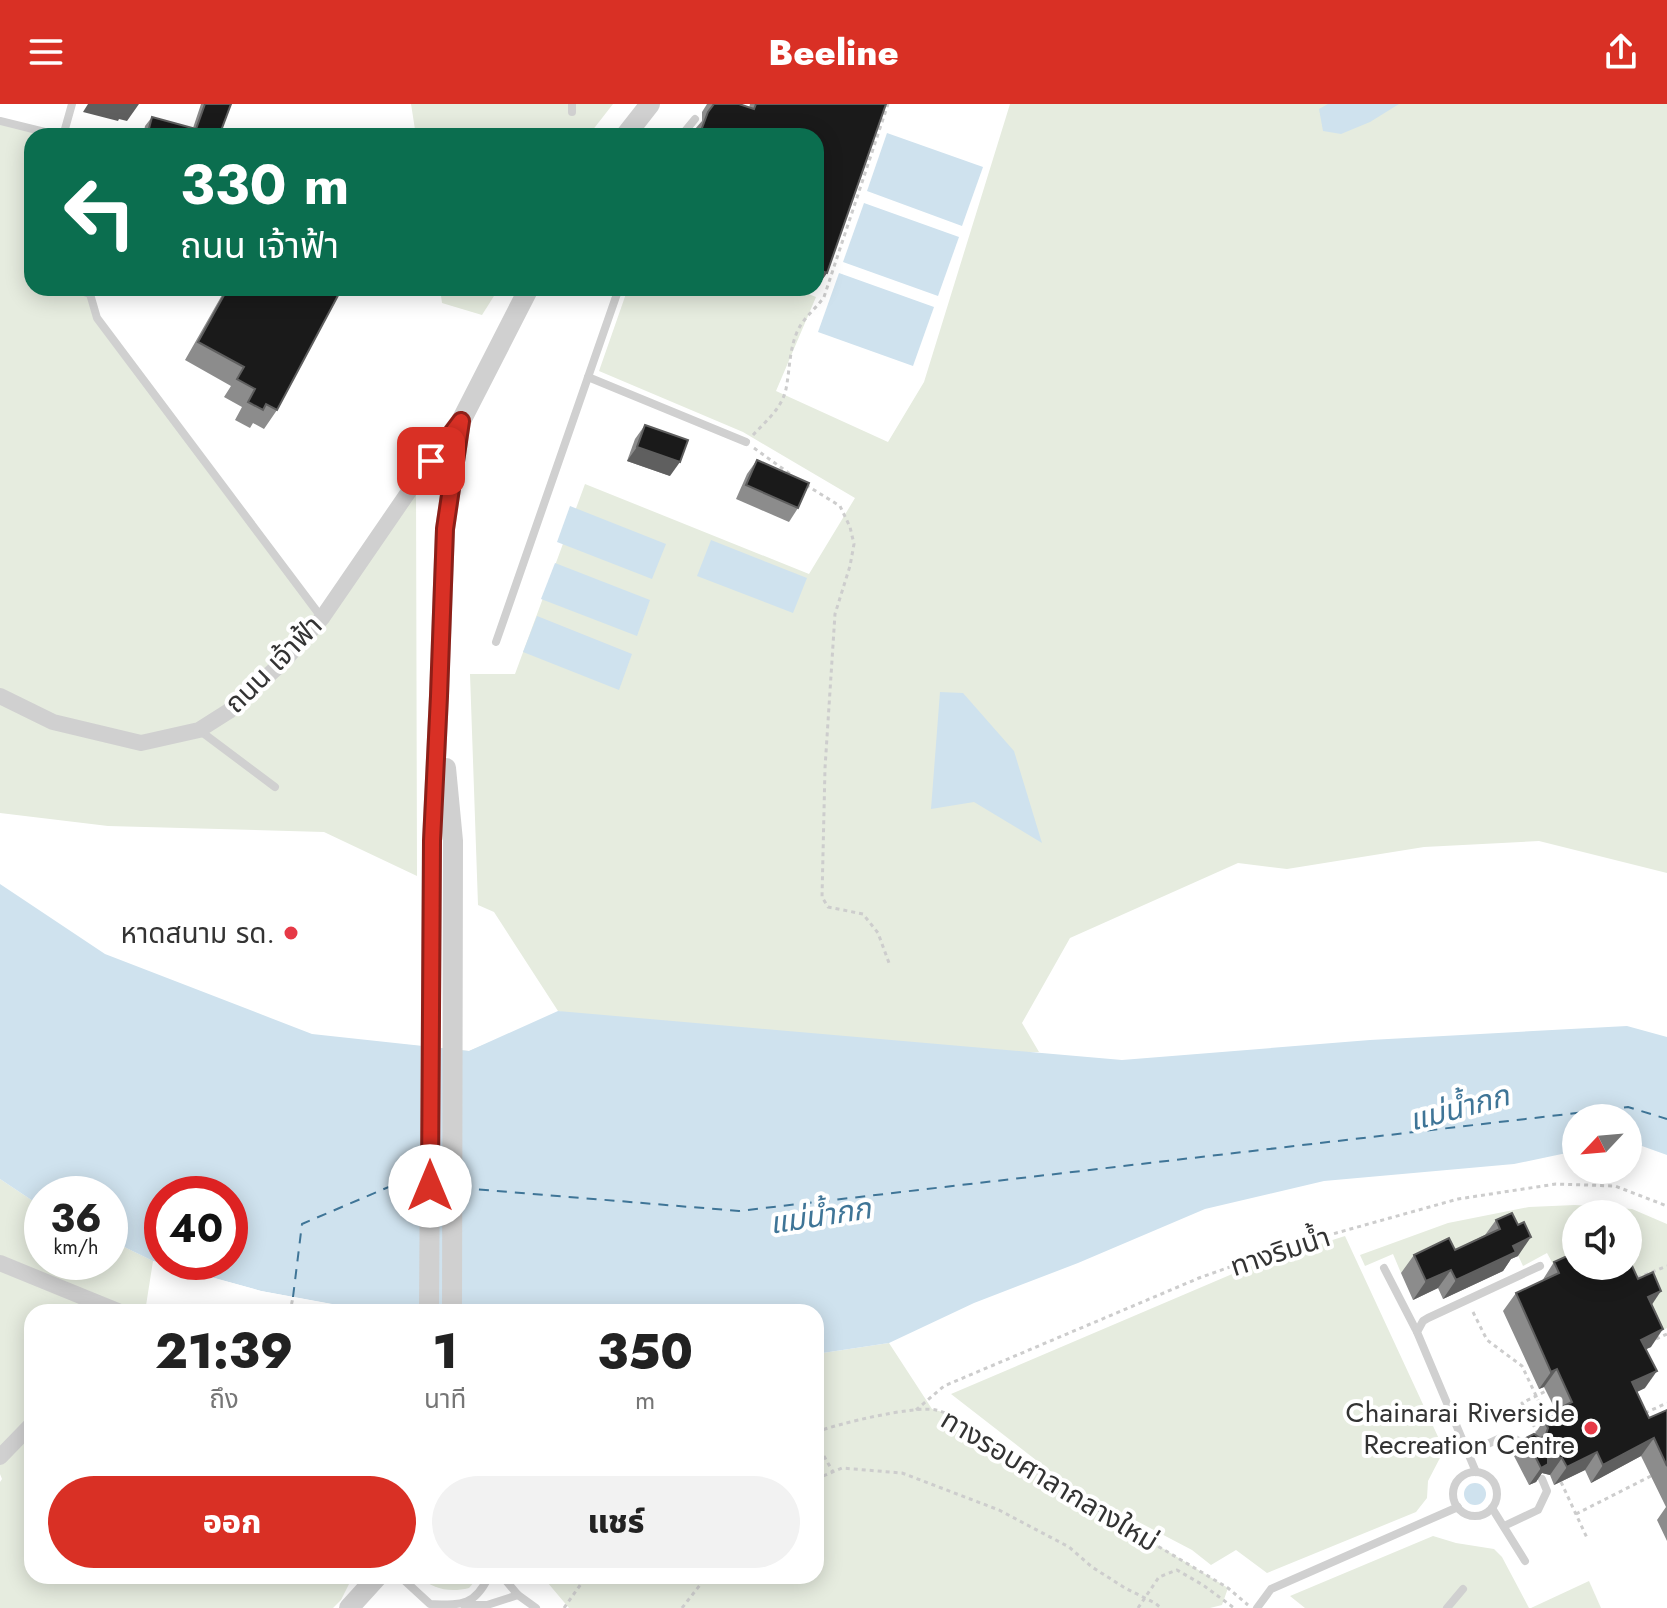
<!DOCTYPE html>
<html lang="th">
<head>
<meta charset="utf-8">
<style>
  :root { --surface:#fff; --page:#f2f2f2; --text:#222; --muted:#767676; --accent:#d93025 }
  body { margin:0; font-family:Jost,"Noto Sans Thai",sans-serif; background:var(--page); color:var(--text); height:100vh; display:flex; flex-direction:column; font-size:30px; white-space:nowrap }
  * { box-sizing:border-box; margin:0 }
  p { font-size:26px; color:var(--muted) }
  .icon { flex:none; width:44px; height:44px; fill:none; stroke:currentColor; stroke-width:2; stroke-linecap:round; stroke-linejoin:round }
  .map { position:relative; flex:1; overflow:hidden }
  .details { position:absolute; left:24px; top:1200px; width:800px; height:280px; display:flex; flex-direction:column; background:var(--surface); border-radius:24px; box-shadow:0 4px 20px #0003 }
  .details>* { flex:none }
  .hud { position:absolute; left:24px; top:24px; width:800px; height:168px; border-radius:24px; box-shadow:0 4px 20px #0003; background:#0b6e4f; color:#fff; overflow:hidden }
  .needle { width:52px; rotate:244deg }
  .tools { position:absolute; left:1562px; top:1000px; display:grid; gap:16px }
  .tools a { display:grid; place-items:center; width:80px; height:80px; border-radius:50%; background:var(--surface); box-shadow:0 4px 20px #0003; font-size:40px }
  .speed { position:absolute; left:24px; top:1072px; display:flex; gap:16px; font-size:40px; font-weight:700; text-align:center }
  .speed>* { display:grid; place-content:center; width:104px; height:104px; border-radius:50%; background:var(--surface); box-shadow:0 4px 20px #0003; line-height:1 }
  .speed small { font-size:20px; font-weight:400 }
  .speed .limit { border:12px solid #d22; background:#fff; color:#111 }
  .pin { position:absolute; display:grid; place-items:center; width:68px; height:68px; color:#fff; margin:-34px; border-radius:16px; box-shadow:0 4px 12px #0006 }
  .me { position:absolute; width:88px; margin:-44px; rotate:0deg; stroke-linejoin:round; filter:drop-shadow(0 0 6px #0008) }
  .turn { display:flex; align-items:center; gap:28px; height:168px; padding:0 24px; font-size:36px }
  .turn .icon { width:104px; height:104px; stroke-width:2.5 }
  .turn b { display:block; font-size:56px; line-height:68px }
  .eta { display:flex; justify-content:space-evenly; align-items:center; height:136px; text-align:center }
  .eta b { font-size:48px; font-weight:800; line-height:56px }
  .button { display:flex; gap:16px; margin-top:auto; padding:16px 24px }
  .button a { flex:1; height:92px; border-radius:48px; background:var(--accent); color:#fff; font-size:32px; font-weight:800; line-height:92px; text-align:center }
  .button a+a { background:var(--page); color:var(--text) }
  header { display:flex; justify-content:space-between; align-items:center; height:104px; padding:0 24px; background:var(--accent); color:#fff; font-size:36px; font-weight:800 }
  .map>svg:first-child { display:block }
</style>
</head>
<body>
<header><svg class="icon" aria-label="menu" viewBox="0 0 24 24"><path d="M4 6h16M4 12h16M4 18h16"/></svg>Beeline<svg class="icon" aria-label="share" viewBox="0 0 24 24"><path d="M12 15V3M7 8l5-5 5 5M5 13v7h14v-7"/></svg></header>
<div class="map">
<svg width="1667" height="1504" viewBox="0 0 1667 1504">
  <rect width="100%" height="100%" fill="#fff"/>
  <!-- green -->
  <g fill="#e6ecdf">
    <path d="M411,0H613L588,32H416Z"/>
    <path d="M1010,0H1667V769L1539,737L1424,743L1287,765L1238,759L1070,834L1022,919L1039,948L929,950L738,990L399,940L469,947L562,908L558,907L494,808L478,801L470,570H515L585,380L809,470L855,394L743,328L599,267L628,184H793L816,193L776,287L888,338L924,278Z"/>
    <path d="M0,17L61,32H32V184H72L90,190L92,202L322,514L416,377L417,772L324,728L108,722L0,709Z"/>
    <path d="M440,184H499L482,211L442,199Z"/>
    <path d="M0,1075L42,1103V1158H110V1136L153,1157L145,1208H32V1472H353L341,1496L333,1504H0V1378L2,1375L0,1370Z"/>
    <path d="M1575,1101L1632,1105L1667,1120V1224L1647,1234L1640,1181L1628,1157V1110H1576V1150L1574,1148L1553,1160L1547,1149L1523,1162L1511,1136L1436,1153L1401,1169L1393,1150L1365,1162L1360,1151L1448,1119L1529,1103Z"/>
    <path d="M1345,1132L1440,1337L1442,1350L1428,1377L1427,1394L1416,1408L1267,1469L1236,1446L1211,1461L1192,1446L1068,1381L951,1290L1251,1162Z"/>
    <path d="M889,1239L932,1305L949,1310L1024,1360L1228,1484L1222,1501L1210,1504H569L542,1472H816V1250Z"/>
    <path d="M1433,1432L1456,1439L1494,1445L1502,1453L1529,1504H1305L1290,1492Z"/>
    <path d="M418,1472H476L474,1478L469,1484C449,1489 433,1485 418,1472Z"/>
    <path d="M1589,1477L1601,1504H1531Z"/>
  </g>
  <!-- water -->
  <g fill="#cfe2ee" fill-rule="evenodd">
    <path d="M1328,0H1399L1370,18L1341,30L1323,27L1319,5Z"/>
    <path d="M887,29L983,63L962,122L867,87Z"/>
    <path d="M864,99L959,133L938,192L843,158Z"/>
    <path d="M839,169L934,203L913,262L818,228Z"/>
    <path d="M570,402L666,440L652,475L557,438Z"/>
    <path d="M711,436L807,474L793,509L697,472Z"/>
    <path d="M555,459L650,496L637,532L541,495Z"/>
    <path d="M537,512L632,550L619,586L523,548Z"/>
    <path d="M940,588L963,589L1014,647L1042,739L974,698L931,705Z"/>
    <path d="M0,780L105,850L312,930L469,947L558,907L1122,956L1370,936L1627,922L1667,933V1051L1628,1037V1014H1576V1047L1514,1060L1324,1077L1205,1105L1078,1159L974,1199L889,1239L816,1250V1208H376L363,1206L261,1187L153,1157L110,1136V1090H42V1103L0,1075ZM162,1090H230V1158H162Z"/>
    <circle cx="1475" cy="1390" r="11"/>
  </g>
  <!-- pier -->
  <path fill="#fff" d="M153,1157L261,1187L376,1208H350L260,1191L153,1160Z"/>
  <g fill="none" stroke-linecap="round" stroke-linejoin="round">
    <!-- ferry -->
    <g stroke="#3f7597" stroke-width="2" stroke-dasharray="10 8" stroke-linecap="butt">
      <path d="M461,1084L739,1107L1628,1003L1667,1015"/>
      <path d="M293,1193L302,1120L398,1079L419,1081"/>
    </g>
    <!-- path -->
    <g stroke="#cdcdcd" stroke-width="3" stroke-dasharray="4 4" stroke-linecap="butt">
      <path d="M753,331C766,317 782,304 786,285C790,265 789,247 797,228C803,214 815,206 824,193L888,0"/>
      <path d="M754,344L790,370"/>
      <path d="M806,381L840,402L850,423L854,440L850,462L835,510L825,664L822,793L828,803L863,810L878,829L889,859"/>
      <path d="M1637,1174L1667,1162"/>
      <path d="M290,1208L293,1193"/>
      <path d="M1473,1208L1487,1236L1522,1262L1540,1300L1553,1312"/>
      <path d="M1656,1235L1667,1230"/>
      <path d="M916,1306L944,1282L1199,1174L1286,1143L1458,1095L1556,1080L1615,1082L1667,1102"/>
      <path d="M1645,1309L1667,1299"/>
      <path d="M816,1328C837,1320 915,1301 936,1306C963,1312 999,1344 1024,1360C1090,1403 1160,1443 1228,1484L1248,1501"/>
      <path d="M1538,1330L1522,1299L1548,1286"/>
      <path d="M816,1338L833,1368"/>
      <path d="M816,1375L842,1364L902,1369L999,1406L1069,1443L1092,1463L1125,1484L1155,1499L1161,1504"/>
      <path d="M1561,1378L1588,1436"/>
      <path d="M1576,1410L1651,1372"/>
      <path d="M564,1504L581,1480L582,1472"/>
      <path d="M682,1504L707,1472"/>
      <path d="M1138,1504L1159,1473L1177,1466L1203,1481L1234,1504"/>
    </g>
    <!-- service -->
    <g stroke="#d0d0d0" stroke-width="8">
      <path d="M572,0V8"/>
      <path d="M0,17L61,32"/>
      <path d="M63,32L72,0"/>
      <path d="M681,32L695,15"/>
      <path d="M32,166V171"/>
      <path d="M72,184L90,190"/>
      <path d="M92,184L90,190L97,214L322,514"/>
      <path d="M588,273L746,338"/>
      <path d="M496,538L619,184"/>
      <path d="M199,626L275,683"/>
      <path d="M1384,1164L1417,1228"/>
      <path d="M1468,1349L1507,1331L1525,1340L1528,1345"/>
      <path d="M1476,1368L1417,1228L1423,1217L1428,1214L1540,1162"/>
      <circle cx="1475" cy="1390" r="22"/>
      <path d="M1492,1404L1525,1457"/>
      <path d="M1504,1422L1538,1406L1547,1387L1542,1375"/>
      <path d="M402,1472L405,1477L430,1500C461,1501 474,1503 489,1472"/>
      <path d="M502,1472L518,1491L536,1504"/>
      <path d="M464,1501H487L518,1491"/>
      <path d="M1257,1504L1271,1485L1458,1403"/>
      <path d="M1447,1504L1463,1485"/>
    </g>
    <!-- minor -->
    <g stroke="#d0d0d0" stroke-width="16">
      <path d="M0,592L53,618L141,639L199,626L229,607L283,558L322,514L416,377L460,318"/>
      <path d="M0,1159L120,1208"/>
      <path d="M0,1353L32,1320"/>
    </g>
    <!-- tertiary -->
    <g stroke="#d0d0d0" stroke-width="20">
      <path d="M625,32L650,0"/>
      <path d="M446,664L453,737L452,1208"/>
      <path d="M429,1208L432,737L439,592L445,425L461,317L529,184"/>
      <path d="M349,1504L378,1472"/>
    </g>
  </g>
  <!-- wall -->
  <g fill="#8c8c8c">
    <path d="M201,0H231L219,32H143L145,22L152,13L193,24Z"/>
    <path d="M707,0H739L749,4L750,0H886L827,169L815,186L816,184V32H693L695,25L702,17V8Z"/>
    <path d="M226,184H342L277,306L264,325L253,319L250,324L235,316L242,303L224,293L231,282L185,256Z"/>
    <path d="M645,321L670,372L627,357L635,335Z"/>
    <path d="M757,356L798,404L789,418L736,395L747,370Z"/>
    <path d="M1496,1116L1518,1152L1511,1155L1503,1167L1443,1195L1438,1184L1413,1196L1401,1169L1414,1151L1455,1146L1485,1131Z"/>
    <path d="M1554,1158L1638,1175L1652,1200L1651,1243L1646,1245L1645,1284L1637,1288L1649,1314L1667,1306V1437L1657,1416L1666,1403L1641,1352L1591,1379L1585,1366L1554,1381L1550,1371L1542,1369L1536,1378L1529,1381L1514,1352L1526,1334L1534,1331L1544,1316L1557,1309L1544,1283L1539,1285L1503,1207L1516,1189L1542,1177Z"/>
  </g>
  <!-- shaded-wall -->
  <g fill="#5f5f5f">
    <path d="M88,0H139L127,17L119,15L118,17L83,8Z"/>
    <path d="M816,165L827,169L815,186L808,184H816Z"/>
    <path d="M637,343L680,358L670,372L627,357Z"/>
    <path d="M1531,1133L1518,1152L1511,1155L1503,1167L1443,1195L1456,1176L1513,1142Z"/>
    <path d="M1451,1166L1438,1184L1413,1196L1426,1177Z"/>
    <path d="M1661,1187L1649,1205L1648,1193Z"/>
    <path d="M1663,1225L1651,1243L1629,1253L1641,1236Z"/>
    <path d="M1557,1265L1544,1283L1539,1285L1551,1268Z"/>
    <path d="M1657,1267L1645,1284L1620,1296L1632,1278Z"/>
    <path d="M1654,1334L1641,1352L1591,1379L1603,1361Z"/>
    <path d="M1597,1348L1585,1366L1554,1381L1567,1363Z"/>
    <path d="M1552,1351L1562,1354L1550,1371L1542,1369L1536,1378L1529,1381L1548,1354Z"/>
  </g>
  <!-- building -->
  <g fill="#1a1a1a" stroke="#5f5f5f" stroke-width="2">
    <path d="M205,0H231L219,32H147L152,13L196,25Z"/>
    <path d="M714,0H739L754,5L756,0H886L827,169L816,165V99L821,85L816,83V32H699L708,8Z"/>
    <path d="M85,28L101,32H84Z"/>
    <path d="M228,184H342L277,306L266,300L263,306L248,298L255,285L237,275L244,263L198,238Z"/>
    <path d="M645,321L688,336L680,358L637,343Z"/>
    <path d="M757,356L809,379L798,404L746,381Z"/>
    <path d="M1512,1109L1518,1121L1524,1118L1531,1133L1513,1142L1516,1148L1456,1176L1451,1166L1426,1177L1414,1151L1449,1134L1455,1146L1500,1125L1496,1116Z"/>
    <path d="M1576,1148V1162H1628V1153L1638,1175L1653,1168L1661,1187L1648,1193L1663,1225L1641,1236L1657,1267L1632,1278L1649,1314L1667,1306V1362L1654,1334L1603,1361L1597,1348L1567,1363L1562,1354L1552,1351L1548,1354V1360L1541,1364L1526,1334L1534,1330L1540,1334L1545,1333L1548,1324L1544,1316L1562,1306L1560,1304L1572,1298L1557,1265L1551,1268L1516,1189L1559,1169L1554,1158Z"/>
  </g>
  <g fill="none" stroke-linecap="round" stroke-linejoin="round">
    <defs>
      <path id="route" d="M430,1082L432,737L439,592L445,425L461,317L431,357"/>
    </defs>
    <!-- route casing -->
    <use href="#route" stroke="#8d1f18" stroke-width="20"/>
    <!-- route -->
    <use href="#route" stroke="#d93025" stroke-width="14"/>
  </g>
  <!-- markers -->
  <g fill="#e63946" stroke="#fff" stroke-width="3">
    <circle cx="291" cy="829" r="8"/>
    <circle cx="1591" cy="1324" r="8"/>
  </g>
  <g text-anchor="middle" stroke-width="8" stroke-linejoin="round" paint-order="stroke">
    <!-- street labels -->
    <g font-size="28" fill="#333" stroke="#fff">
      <text transform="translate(273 560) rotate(-45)" y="10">ถนน เจ้าฟ้า</text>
      <text transform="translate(1280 1147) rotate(-18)" y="10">ทางริมน้ำ</text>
      <text transform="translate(1050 1376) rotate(31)" y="10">ทางรอบศาลากลางใหม่</text>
    </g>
    <!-- poi labels -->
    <g font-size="28" fill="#333" stroke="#fff" text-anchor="end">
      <text x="275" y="839">หาดสนาม รด.</text>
      <text x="1575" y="1318">Chainarai Riverside<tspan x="1575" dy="32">Recreation Centre</tspan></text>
    </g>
    <!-- water labels -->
    <g font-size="30" font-style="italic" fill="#3f7597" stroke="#fff">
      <text transform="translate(1459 1004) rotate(-15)" y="10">แม่น้ำกก</text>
      <text transform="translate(820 1112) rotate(-9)" y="10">แม่น้ำกก</text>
    </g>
  </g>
</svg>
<div class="tools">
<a><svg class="needle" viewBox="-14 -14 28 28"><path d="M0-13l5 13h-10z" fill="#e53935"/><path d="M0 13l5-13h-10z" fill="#767676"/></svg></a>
<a><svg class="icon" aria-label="sound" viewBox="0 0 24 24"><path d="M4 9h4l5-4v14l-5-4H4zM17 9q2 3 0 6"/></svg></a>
</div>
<div class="speed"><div>36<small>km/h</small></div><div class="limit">40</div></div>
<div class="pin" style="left:431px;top:357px;background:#d93025"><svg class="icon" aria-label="arrive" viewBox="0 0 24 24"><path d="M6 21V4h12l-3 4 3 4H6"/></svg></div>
<svg class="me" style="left:430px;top:1082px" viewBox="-20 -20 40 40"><circle r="19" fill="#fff"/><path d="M0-13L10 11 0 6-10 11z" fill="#d93025"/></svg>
<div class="hud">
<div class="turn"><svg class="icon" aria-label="left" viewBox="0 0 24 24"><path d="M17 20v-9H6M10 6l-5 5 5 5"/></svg><div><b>330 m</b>ถนน เจ้าฟ้า</div></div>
</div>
<section class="details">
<div class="eta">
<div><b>21:39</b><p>ถึง</p></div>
<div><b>1</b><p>นาที</p></div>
<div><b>350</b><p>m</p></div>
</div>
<div class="button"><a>ออก</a><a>แชร์</a></div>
</section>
</div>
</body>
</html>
